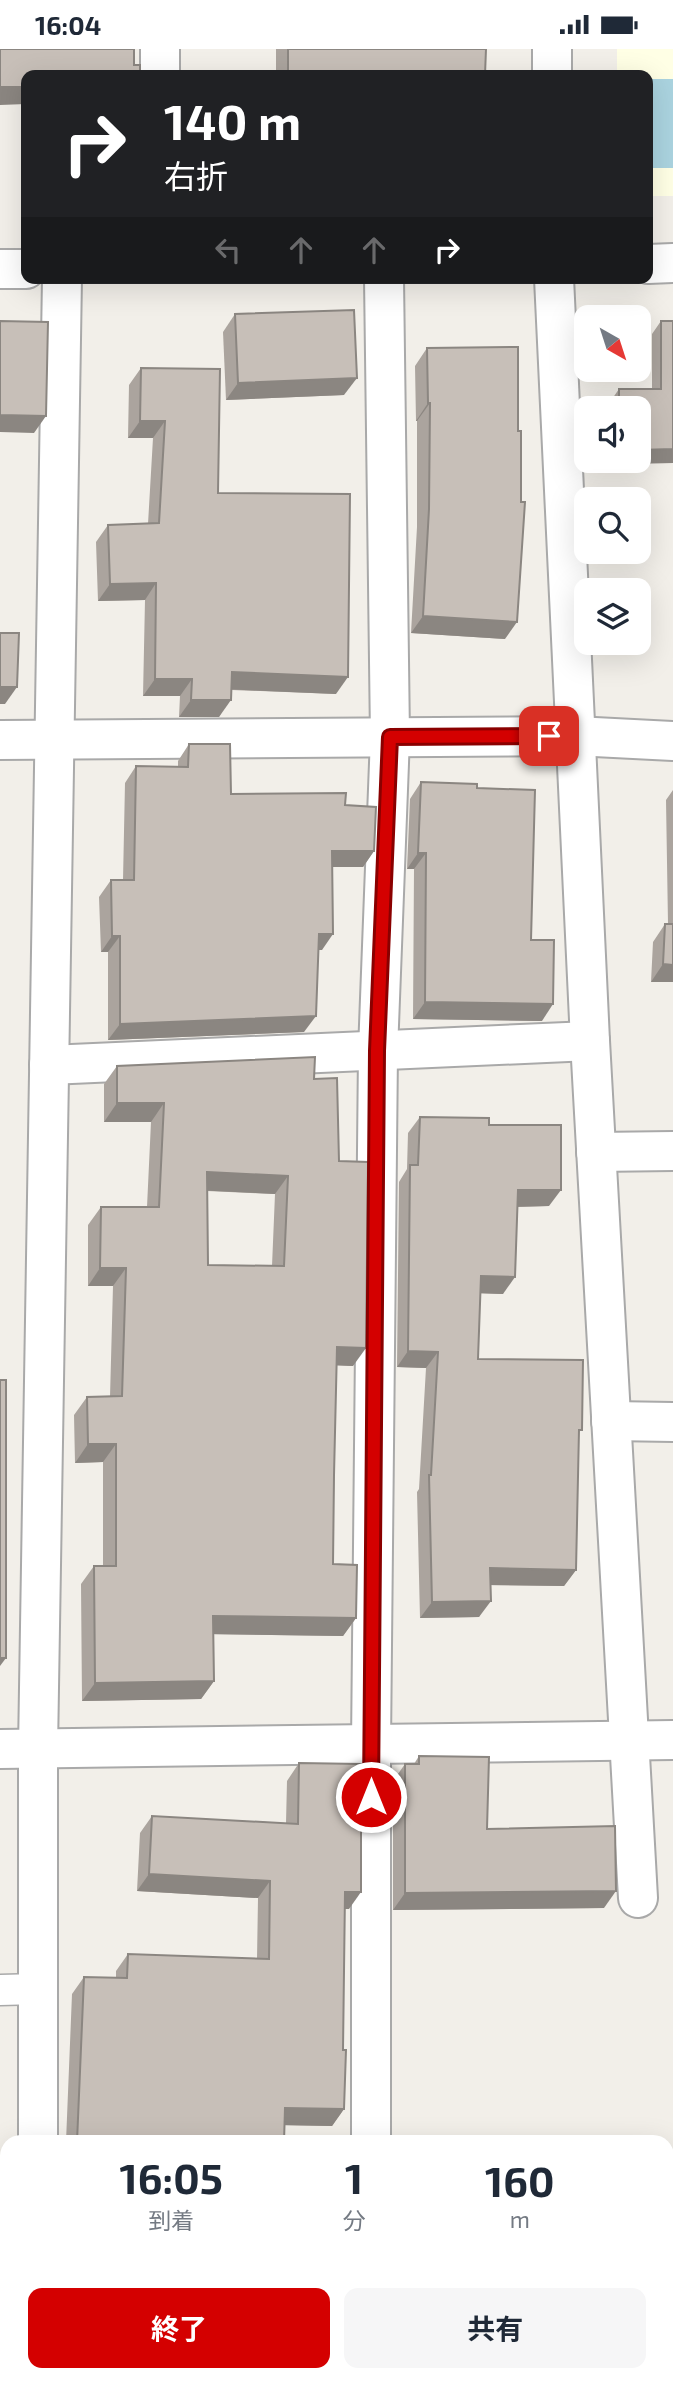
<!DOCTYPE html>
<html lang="ja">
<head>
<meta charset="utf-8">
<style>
  :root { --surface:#fff; --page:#f6f6f7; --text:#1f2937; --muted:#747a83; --accent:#d40000 }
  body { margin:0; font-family:"Exo 2","Noto Sans JP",sans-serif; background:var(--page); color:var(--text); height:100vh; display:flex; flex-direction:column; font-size:26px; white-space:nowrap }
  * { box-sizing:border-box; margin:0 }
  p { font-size:23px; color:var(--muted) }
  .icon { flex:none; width:38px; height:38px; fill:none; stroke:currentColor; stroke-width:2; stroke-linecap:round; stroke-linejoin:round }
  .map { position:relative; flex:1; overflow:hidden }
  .side { position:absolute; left:0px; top:2086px; width:674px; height:247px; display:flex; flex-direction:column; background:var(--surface); border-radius:21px 21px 0 0; box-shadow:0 7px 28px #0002 }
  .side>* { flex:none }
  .hud { position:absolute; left:21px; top:21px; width:632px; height:214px; border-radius:14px; box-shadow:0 7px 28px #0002; background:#202124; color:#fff; overflow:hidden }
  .needle { width:46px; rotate:141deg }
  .fabs { position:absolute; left:574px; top:256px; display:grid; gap:14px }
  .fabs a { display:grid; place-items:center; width:77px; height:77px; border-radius:14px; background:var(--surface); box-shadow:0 7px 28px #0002; font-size:35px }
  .pin { position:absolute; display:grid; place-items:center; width:60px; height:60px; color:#fff; margin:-30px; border-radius:14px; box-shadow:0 4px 10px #0006 }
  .me { position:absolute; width:77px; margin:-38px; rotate:0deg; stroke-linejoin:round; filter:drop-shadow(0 0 5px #0008) }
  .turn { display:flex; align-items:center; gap:24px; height:147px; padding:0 28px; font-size:32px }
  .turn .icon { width:91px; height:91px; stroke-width:2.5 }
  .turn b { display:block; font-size:49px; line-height:60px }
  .lanes { display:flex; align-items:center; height:66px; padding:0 28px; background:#0003; justify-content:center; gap:35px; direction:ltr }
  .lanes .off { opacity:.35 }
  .eta { display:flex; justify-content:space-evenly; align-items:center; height:119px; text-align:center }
  .eta b { font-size:42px; font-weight:700; line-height:49px }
  .cta { display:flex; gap:14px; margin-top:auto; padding:14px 28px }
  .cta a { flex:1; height:80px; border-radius:14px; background:var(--accent); color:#fff; font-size:28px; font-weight:700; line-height:80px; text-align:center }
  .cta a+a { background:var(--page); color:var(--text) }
  .status { display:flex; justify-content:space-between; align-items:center; height:49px; padding:0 35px; background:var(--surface); direction:ltr }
  .status svg { height:19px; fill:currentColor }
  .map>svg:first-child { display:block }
</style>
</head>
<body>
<div class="status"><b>16:04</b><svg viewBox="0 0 49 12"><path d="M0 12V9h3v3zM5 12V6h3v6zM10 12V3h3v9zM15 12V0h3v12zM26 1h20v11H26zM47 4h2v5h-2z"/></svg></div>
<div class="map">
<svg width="673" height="2332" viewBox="0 0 673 2332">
  <rect width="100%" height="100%" fill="#f2efe9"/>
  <!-- education -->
  <path fill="#ffffe5" d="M617,0H673V147H648V26H617Z"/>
  <!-- water -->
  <rect fill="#aad3df" x="648" y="30" width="25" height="89"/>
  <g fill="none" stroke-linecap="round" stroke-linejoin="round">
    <defs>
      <g id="lane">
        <path d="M0,1941L38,1940"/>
        <path d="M0,2230H7"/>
      </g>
      <g id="street">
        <path d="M552,0V26"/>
        <path d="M160,26V0"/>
        <path d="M648,215L673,214"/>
        <path d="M0,220H26"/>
        <path d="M554,229L590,992L638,1849"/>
        <path d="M0,691L575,687L673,692"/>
        <path d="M49,1016L590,992"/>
        <path d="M596,1103L673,1102"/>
        <path d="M611,1372L673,1373"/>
        <path d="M0,1700L673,1691"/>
        <path d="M38,2093V1700L62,229"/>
        <path d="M371,2093V1695L378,1002L390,688L384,229"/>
        <path d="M40,2326V2332"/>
        <path d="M370,2332V2326"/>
      </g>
    </defs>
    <!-- lane casing -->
    <use href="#lane" stroke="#a9a9a9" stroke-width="33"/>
    <!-- street casing -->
    <use href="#street" stroke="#a9a9a9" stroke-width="42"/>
    <!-- lane -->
    <use href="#lane" stroke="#fff" stroke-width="30"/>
    <!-- street -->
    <use href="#street" stroke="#fff" stroke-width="38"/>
  </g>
  <!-- wall -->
  <g fill="#aba49e" fill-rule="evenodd">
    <path d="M276,0H486L485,26H276Z"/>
    <path d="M235,265L344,346L226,351L223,283Z"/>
    <path d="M661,272H673V414L610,415V411H639V359H610V353L619,340H652V285Z"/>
    <path d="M427,299L505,590L411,584L417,478V372H416L415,317Z"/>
    <path d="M141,319L218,444L336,645L232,641L219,668H179L180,647H143L145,551L98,552L96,493L108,476L148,475L153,389H128L129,336Z"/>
    <path d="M189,695L231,745L345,756L374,802L363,818H332L322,901H319L304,983L108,991V903H101L99,848L111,831H123L125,734L136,717L178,718V712Z"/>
    <path d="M421,733L477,739L531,891L542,972L413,970L414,820H407L410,750Z"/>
    <path d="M673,741V933H651L653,893L665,875H668L666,751Z"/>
    <path d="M117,1017L314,1030L339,1112L353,1317L336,1316L333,1515L356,1569L343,1587L213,1585L214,1632L201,1650L82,1652L81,1535L94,1517H103V1413L75,1414L74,1366L87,1348H110L113,1237H88V1176L101,1158H147L151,1073H104V1035ZM207,1142L275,1145L272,1217L208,1216Z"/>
    <path d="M420,1068L489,1076L549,1157L517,1158L503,1245L480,1244L478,1310L579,1386L576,1521L564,1537L491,1536L479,1568L420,1569L417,1443L419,1440L426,1319L397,1318L399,1133L407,1120L408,1084Z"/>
    <path d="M419,1707L487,1780L604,1859L393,1861V1732L405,1715H414Z"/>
    <path d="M299,1714L349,1860H345L343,2001L344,2060L332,2077L285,2076L284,2093H66L72,1945L84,1928L116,1929V1922L128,1905L257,1910L258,1849L137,1842L140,1784L152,1767L286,1774L287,1732Z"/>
    <rect x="92" y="2326" width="107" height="6"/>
  </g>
  <!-- shaded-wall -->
  <g fill="#8b8681">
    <path d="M0,38H26V55L0,56Z"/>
    <path d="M357,329L344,346L226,351L238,334Z"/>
    <path d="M428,354H430L417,372H416Z"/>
    <path d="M0,366L46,367L34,384L0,383Z"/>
    <path d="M140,372H165L153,389H128Z"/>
    <path d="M673,400V414L610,415L612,411H639V401Z"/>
    <path d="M156,534L145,551L98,552L110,535Z"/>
    <path d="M423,567L517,573L505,590L411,584Z"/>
    <path d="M232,623L348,628L336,645L220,640Z"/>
    <path d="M155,630H192L180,647H143Z"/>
    <path d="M0,638H17L5,655H0Z"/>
    <path d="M191,651H231L219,668H179Z"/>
    <path d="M332,802H374L363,818H321Z"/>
    <path d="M418,804H426L414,820H407Z"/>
    <path d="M319,885H333L322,901H308Z"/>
    <path d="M112,887H120L108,903H101Z"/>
    <path d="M663,915L673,916V933H651Z"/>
    <path d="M425,953L553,955L542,972L413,970Z"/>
    <path d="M316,967L304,983L108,991L120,975Z"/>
    <path d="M117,1054H164L151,1073H104Z"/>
    <path d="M207,1123L288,1127L275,1145L194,1141Z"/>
    <path d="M518,1141H561L549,1157L506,1158Z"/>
    <path d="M100,1219H126L113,1237H88Z"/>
    <path d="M481,1227L515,1228L503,1245L469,1244Z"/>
    <path d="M337,1298L366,1299L353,1317L324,1316Z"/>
    <path d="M408,1302L438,1303L426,1319L397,1318Z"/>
    <path d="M88,1395H116L103,1413L75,1414Z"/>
    <path d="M490,1519L576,1521L564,1537L479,1536Z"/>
    <path d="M491,1552L479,1568L420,1569L432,1553Z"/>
    <path d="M213,1567L356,1569L343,1587L200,1585Z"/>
    <path d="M0,1609H6L0,1617Z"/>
    <path d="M214,1632L201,1650L82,1652L95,1634Z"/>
    <path d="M149,1825L270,1832L258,1849L137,1842Z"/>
    <path d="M616,1842L604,1859L393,1861L405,1844Z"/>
    <path d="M345,1843H361L349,1860H333Z"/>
    <path d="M285,2059L344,2060L332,2077L273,2076Z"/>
  </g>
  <!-- building -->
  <g fill="#c7bfb8" stroke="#8b8681" stroke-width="2" fill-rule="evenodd">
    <path d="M0,0H134V16H140V26H26V38H0Z"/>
    <path d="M288,0H486L485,26H288Z"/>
    <path d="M354,261L357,329L238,334L235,265Z"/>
    <path d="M0,272L48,273L46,367L0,366Z"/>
    <path d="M661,272H673V400L639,401V359H619V340H661Z"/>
    <path d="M518,298V382H521V453H525L517,573L423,567L429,460L430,354H428L427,299Z"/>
    <path d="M141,319L220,320L218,444L350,445L348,628L232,623L231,651H191L192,630H155L156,534L110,535L108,476L159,474L165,372H140Z"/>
    <path d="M0,584H19L17,638H0Z"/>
    <path d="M189,695H230L231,745L346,744L345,756L376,758L374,802H332L333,885H319L316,967L120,975V887H112L111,831H134L136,717L188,718Z"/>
    <path d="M421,733L477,735V739L535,741L531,891H554L553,955L425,953L426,804H418Z"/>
    <path d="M665,875H673V916L663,915Z"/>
    <path d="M315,1008L314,1030L337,1029L339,1112L368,1113L366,1299L337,1298L334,1426L333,1515L357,1516L356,1569L213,1567L214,1632L95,1634L94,1517H116V1395H88L87,1348L122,1347L126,1219H100L101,1158H159L164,1054H117V1017ZM207,1123L288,1127L284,1217L208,1216Z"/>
    <path d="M420,1068L489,1069V1076H561V1141H518L515,1228L481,1227L478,1310L583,1311L582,1381H579L576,1521L490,1519L491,1552L432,1553L429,1426H431L438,1303L408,1302L410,1116H418Z"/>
    <rect x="0" y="1331" width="6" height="278"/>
    <path d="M419,1707L489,1708L487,1780L615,1777L616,1842L405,1844V1715H419Z"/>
    <path d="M299,1714L361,1715V1843H345L343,2001H346L344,2060L285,2059L284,2093H77L84,1928L127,1929L128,1905L269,1910L270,1832L149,1825L152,1767L298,1775Z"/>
    <path d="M104,2326H199V2332H103Z"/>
  </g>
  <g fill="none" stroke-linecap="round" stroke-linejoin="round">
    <defs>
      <path id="route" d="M371,1748L377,1002L390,688L549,687"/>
    </defs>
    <!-- route casing -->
    <use href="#route" stroke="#8a0000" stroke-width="18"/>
    <!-- route -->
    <use href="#route" stroke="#d40000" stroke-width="12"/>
  </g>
</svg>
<div class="fabs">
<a><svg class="needle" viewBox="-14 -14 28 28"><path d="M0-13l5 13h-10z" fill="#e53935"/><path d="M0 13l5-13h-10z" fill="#747a83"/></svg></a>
<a><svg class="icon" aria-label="sound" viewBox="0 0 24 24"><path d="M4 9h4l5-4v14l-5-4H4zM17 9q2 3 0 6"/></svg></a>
<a><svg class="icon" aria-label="search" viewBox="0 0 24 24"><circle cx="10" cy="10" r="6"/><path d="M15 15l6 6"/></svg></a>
<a><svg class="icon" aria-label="layers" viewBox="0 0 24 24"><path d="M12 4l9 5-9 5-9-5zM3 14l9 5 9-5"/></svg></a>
</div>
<div class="pin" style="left:549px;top:687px;background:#d93025"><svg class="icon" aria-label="arrive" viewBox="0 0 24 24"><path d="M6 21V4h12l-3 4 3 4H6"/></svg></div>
<svg class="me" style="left:371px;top:1748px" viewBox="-20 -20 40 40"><circle r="17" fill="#d40000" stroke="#fff" stroke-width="3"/><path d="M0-11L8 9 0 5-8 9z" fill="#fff"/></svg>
<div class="hud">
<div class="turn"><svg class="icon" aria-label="right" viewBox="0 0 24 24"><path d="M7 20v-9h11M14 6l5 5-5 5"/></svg><div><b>140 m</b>右折</div></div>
<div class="lanes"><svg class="icon off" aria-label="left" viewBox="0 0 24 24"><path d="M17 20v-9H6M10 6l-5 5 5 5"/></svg><svg class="icon off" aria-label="ahead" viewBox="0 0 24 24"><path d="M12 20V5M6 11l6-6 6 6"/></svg><svg class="icon off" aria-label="ahead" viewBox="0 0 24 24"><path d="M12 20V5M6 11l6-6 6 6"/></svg><svg class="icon" aria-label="right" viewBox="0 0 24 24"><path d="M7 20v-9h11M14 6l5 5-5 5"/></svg></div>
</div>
<section class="side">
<div class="eta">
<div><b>16:05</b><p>到着</p></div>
<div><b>1</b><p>分</p></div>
<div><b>160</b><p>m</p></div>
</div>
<div class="cta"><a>終了</a><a>共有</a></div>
</section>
</div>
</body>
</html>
